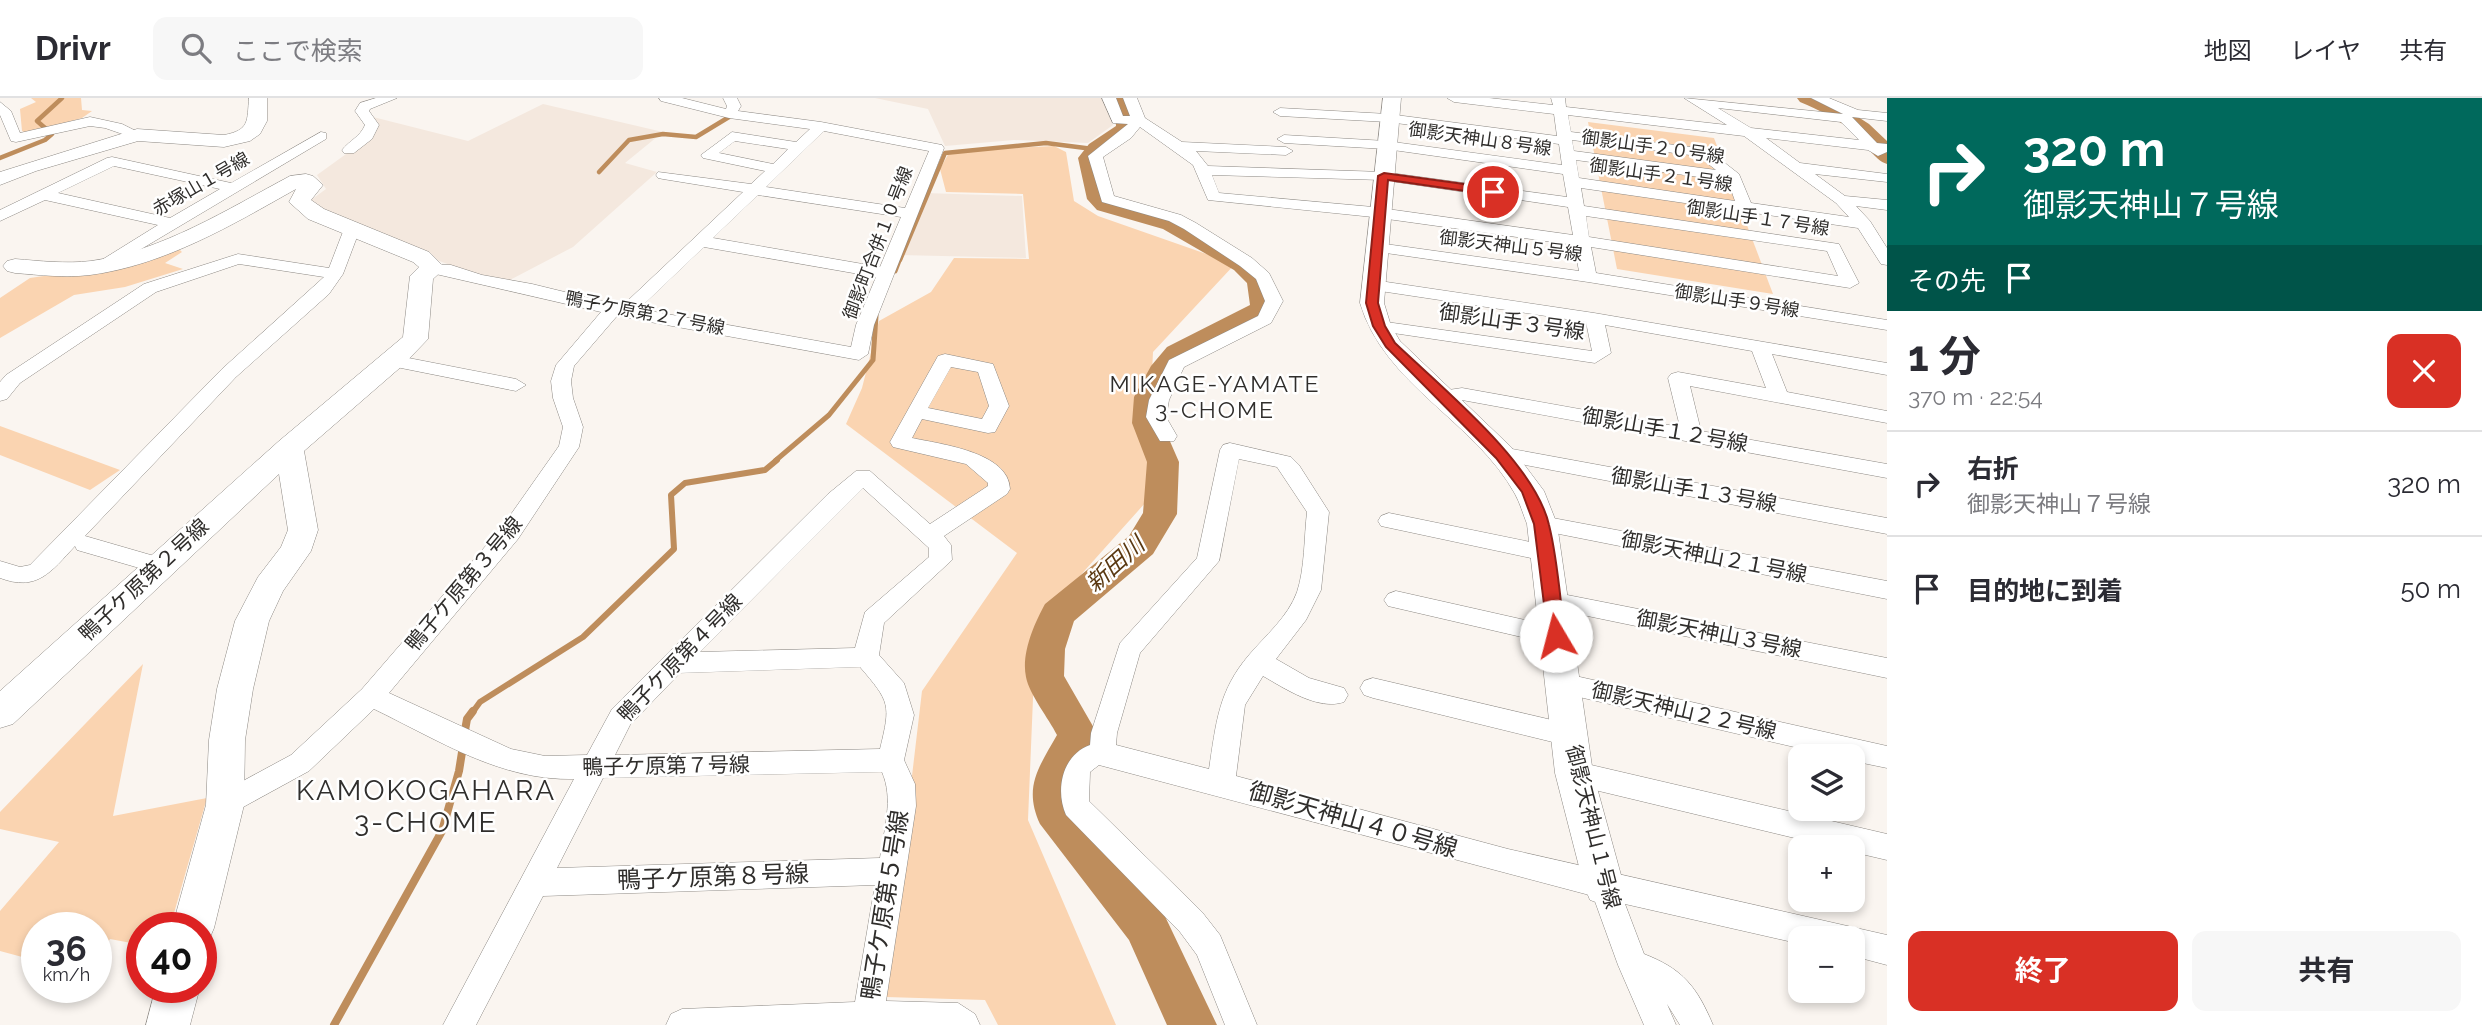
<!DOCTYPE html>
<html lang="ja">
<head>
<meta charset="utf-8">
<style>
  :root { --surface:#fff; --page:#f7f7f7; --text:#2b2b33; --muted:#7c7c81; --line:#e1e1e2; --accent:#d93025 }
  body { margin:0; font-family:Raleway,"Noto Sans JP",sans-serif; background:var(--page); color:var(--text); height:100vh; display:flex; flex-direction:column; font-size:26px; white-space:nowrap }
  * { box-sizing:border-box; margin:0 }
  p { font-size:23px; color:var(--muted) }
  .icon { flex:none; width:38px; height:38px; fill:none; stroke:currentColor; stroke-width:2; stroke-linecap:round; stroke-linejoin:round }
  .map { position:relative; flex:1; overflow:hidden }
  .sheet { display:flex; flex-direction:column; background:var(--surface); width:595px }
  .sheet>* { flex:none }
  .top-card { background:#00695c; color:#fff; overflow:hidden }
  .fabs { position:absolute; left:1788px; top:646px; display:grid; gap:14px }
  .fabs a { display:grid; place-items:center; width:77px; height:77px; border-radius:14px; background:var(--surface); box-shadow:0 4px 10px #0003; font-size:35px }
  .speed { position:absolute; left:21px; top:814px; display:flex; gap:14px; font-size:35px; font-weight:700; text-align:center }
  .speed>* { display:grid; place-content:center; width:91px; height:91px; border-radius:50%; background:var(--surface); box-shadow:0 4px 10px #0003; line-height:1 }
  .speed small { font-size:18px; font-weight:400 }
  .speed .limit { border:10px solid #d22; background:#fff; color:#111 }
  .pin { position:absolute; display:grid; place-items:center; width:60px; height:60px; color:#fff; margin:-30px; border:4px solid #fff; border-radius:50%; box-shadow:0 2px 7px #0007 }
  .me { position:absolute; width:77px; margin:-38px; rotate:352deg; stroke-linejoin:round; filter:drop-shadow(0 0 5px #0008) }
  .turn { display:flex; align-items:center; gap:24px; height:147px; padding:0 21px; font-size:32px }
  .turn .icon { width:91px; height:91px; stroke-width:2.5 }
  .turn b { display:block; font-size:49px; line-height:60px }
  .then { display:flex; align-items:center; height:66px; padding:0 21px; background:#0003; gap:14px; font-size:26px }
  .round { display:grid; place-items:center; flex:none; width:74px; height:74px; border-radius:14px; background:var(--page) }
  .overview { display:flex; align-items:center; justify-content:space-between; height:119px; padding:0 21px }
  h1 { font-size:42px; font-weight:700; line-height:52px }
  .action { display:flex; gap:14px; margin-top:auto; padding:14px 21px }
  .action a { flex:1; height:80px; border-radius:14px; background:var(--accent); color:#fff; font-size:28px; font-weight:700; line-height:80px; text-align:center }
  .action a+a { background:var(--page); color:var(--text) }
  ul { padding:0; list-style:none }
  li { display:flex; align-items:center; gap:21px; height:105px; padding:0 21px; border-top:2px solid var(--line) }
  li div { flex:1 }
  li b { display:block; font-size:26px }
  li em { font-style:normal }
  header { display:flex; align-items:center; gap:42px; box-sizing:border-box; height:98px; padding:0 35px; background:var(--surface); border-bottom:2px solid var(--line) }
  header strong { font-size:33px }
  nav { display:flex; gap:38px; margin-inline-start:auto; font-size:24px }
  .search { width:490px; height:63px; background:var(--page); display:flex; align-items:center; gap:18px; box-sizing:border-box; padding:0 24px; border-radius:14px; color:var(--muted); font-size:26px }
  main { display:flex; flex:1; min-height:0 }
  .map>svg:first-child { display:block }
</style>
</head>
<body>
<header>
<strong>Drivr</strong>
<div class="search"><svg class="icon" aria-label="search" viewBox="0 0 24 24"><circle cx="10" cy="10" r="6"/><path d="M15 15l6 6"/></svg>ここで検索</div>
<nav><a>地図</a><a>レイヤ</a><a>共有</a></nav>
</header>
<main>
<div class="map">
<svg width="1887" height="927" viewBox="0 0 1887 927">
  <rect width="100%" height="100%" fill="#faf5f0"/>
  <!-- built -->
  <g fill="#f4e8de">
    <path d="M875,0H1104L1113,27L1088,45L1014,42L945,48L928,11Z"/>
    <path d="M543,6L663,34L625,65L657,74L573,149L508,183L477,177L434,161L321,113L311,102L326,91L317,77L371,38L373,19L468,43Z"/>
    <path d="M925,95L1022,98L1026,160L899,157Z"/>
  </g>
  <!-- green -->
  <g fill="#fad4b1">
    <path d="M31,0H81L82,12L92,13L82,20L28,36L22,33L20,11L36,4Z"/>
    <path d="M1588,24L1714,40L1773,196L1617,171Z"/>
    <path d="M1054,48L1066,54L1074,103L1098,118L1235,166L1153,254L1146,404L1036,527L1028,722L1116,927H998L985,902L886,899L922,593L1017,455L846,326L862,290L879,223L931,194L954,160L1029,161L1023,96L946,94L940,71L950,53Z"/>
    <path d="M179,151L182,154L165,165L183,171L125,189L74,197L0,240V200L30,180L119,167Z"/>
    <path d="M0,328L120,372L90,392L0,357Z"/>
    <path d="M143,566L113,718L207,700L170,829L142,830V847L110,841L100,857L96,856V830H37V863L0,853V813L59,744L0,731V714Z"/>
  </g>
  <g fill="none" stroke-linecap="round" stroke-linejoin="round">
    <!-- stream-far3 -->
    <g stroke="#be8d5c" stroke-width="4.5">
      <path d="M0,60L45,42L52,36L37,23L62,0"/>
      <path d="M599,74L629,42L663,36L696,39L729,19"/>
      <path d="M900,162L945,55L1046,45L1093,51"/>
    </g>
    <!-- stream-far2 -->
    <g stroke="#be8d5c" stroke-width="5">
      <path d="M895,173L900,160"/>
      <path d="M775,363L829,317L873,262L876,218"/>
    </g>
    <!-- stream-far1 -->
    <path stroke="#be8d5c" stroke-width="6" d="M472,615L480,604L583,539L674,451L671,397L685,385L765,372L777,362"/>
    <!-- stream -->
    <g stroke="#be8d5c" stroke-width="8">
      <path d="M464,638L467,621L473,613"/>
      <path d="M334,927L442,733L459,673L463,648"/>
    </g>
    <!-- river -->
    <g fill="#be8d5c" fill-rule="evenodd">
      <path d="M1114,0H1134L1138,29L1130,38L1100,60L1110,99L1181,121L1252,162L1273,183L1277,199V210L1262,225L1187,261L1178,271L1164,299L1162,325L1179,364L1177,416L1153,456L1074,523L1065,551L1064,578L1098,637L1074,685L1076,705L1161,810L1217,927H1167L1129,842L1040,726C1023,689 1039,669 1057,637C1049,621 1029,596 1026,579C1021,556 1034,526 1045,506L1129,438L1143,415L1147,364L1132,325L1134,299L1151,268L1167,249L1250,207L1247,185L1234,172L1163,131L1097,112L1087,101L1078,60L1089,46L1116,28Z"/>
      <path d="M1797,0H1825L1838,6L1869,26L1887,43V66C1874,62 1865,44 1855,35C1838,21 1819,12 1800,4Z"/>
    </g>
    <defs>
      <g id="street">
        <path d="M376,0H397L370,11L369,13L379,27L372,41L354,55H344L342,52C350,42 360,39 365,27L355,13L360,5Z"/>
        <path d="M659,0H682L726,11L727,8L723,0H737L741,8L738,13L821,24L942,47L944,50L874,227L868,256L859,262L617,218L574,268L571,283L573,300L583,329L579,349L518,441L389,595L511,651L545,658L587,657L612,611L828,396L856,373H870L930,426L988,388V385L966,366L893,349L890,344L938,258L945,256L993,266L1009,308L995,334L988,335L922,321L912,340C940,346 1009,354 1010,391L1007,396L944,438L951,447L952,462L884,525L879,557L904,585L914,617L904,662L915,686L916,708L886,903L958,905L975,916L980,927H666L671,916L682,911L855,904L875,787L543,798L476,927H443L574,681C501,683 438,642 374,611L309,673L225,719L215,716L211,707L215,698L291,657L362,591L502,429L559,348L563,329L553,300L551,283L556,267L601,214L427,174L425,170L427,166L451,167L482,177L532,186L622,208L743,94L663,81L658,80L656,77L658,74L751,86L765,73L703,60L701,57L732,34L796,44L810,31L729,20L661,3ZM824,33L929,53L905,110L766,89ZM735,43L788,51L773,66L719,55ZM758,97L901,119L880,169L713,140ZM704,149L876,179L856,227L851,249L639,211ZM951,269L978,274L989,308L982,321L928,310ZM863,390L929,450V459L865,514L855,550L700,554ZM860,569C890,604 891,606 880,651L615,657L630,627L680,575ZM882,674C894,701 884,731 880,760L557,770L603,680Z"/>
        <path d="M1102,0H1116L1123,18H1130L1123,0H1137L1145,20L1182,44L1286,49L1293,53L1286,57L1196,53L1208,68L1383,74L1567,99L1563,76L1386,51L1284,45L1277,41L1284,37L1386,43L1562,67L1559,46L1388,24L1280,18L1273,14L1280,10L1388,16L1557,38L1554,16L1454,4L1447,0H1489L1553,7L1551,0H1565L1566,9L1727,27L1684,0L1843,16L1811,0H1829L1858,12L1887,15V23L1852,19L1877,45L1887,46V54L1878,58L1868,52L1766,40L1800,65L1887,76V84L1815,76L1845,98L1887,102V112L1856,108L1870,123L1887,150V167L1881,166L1858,130L1581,90L1584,108L1839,146L1859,185L1850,190L1591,149L1596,175L1887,222V232L1588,184L1372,153L1370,150L1378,145L1579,173L1574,147L1373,119L1208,102L1193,67L1140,29L1131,40L1103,59L1114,98L1181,117L1196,125L1252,160L1269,175L1283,203L1271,225L1184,269L1169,302L1166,319L1177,338L1174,343H1160L1146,319L1149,302L1169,262L1258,218L1265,203L1256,181L1240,168L1184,131L1169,123L1102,104L1088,58L1128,26L1113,25ZM1718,10L1841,24L1859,42L1751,30ZM1568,17L1744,38L1836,105L1849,119L1751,105L1739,76L1707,51L1571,34ZM1572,42L1698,58L1716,72L1574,53ZM1576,62L1728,83L1735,103L1579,80ZM1212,77L1383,82L1568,109L1573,137L1373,109L1219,95ZM1586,118L1827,153L1838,178L1589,139Z"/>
        <path d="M0,4L11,13L20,35L90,19L122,26L144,37L137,41L105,30L90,28L16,44L11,43L0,17Z"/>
        <path d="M321,34L326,35V41L106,172L100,173L92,168L158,127L45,102L0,123V112L107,60L112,59L231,85ZM114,68L220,91L170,120L58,95Z"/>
        <path d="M352,126L360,131L343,176L329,196L236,279L85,438L168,462L171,468L168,474L160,476L77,452L75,448C51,474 37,494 0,480V463L20,469L30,467L222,271L324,179L239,166L156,194L20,285L7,301L0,303V284L6,277L144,186L238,156L329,170L344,131Z"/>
        <path d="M1373,182L1594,215L1887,265V277L1772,256L1787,294L1887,313V325L1690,288L1701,333L1887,366V380L1462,302H1435L1432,298L1435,294L1462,290L1680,329L1668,280L1671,276L1678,274L1766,290L1752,253L1605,227L1611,255L1595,265L1373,232L1370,228L1373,224L1379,223L1592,253L1586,224L1367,191L1364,187L1367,183Z"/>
        <path d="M393,257L516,281L526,287L516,293L386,267L384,263Z"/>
        <path d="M1230,345L1291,359L1299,367L1329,414L1321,492L1306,522L1276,561L1309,580L1344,590L1348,597L1344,604C1318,613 1284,590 1263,578L1245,607L1236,678L1508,751L1887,837V867L1853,858V840H1801V846L1625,806L1644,856C1683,871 1697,889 1713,927H1680L1667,906L1676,927H1644L1618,867L1593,798L1099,667L1090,674L1089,703L1202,814L1220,837L1257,927H1225L1197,857L1180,834L1066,717C1055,692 1062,657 1090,647L1091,635L1120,545L1197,460L1220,352L1223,347ZM1239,361L1277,369L1307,414C1304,439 1305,470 1297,494C1288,519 1265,538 1249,557C1218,593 1216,626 1209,671L1116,647L1117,635L1140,555L1219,463Z"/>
        <path d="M1501,349L1887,420V436L1494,361L1491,356L1494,351Z"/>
        <path d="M1389,415L1545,447L1553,449L1556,455L1553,461L1545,463L1381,428L1378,423L1381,418Z"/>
        <path d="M1542,418L1887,483V501L1534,431L1531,426L1534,421Z"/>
        <path d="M1396,493L1556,529L1565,531L1568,538L1565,545L1556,547L1388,508L1384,502L1388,496Z"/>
        <path d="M1552,494L1887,560V580L1544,509L1540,503L1544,497Z"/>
        <path d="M1562,575L1887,648V670L1853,663V658H1833L1562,595L1553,592L1549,585L1553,578Z"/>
        <path d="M1373,580L1569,626L1578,629L1582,637L1578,645L1569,648L1373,600L1364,597L1360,590L1364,583Z"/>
        <path d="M1574,663L1887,736V762L1853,754V749H1832L1574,687L1564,683L1560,675L1564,667Z"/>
      </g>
      <g id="secondary">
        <path d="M249,0H267V23L260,36L250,43L224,49L138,43L36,73L0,87V74L137,31L224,37C250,32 247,23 249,0Z"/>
        <path d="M1383,0H1401L1384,205L1391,228L1400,243L1511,349L1544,393L1557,426L1593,675L1624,788L1618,802L1604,807L1590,802L1584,788L1555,675L1527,426C1523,416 1520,405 1515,396C1475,323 1384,287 1360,205Z"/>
        <path d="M306,76L313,78L323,87L311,102L324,111L429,154L445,170L433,181L428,241L402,268L304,353L318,432L311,453L283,493L269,523L253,591L245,642L244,707L214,830L208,844L201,847V830H172L206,707L209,642L217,591L235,523L258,479L281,449L288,432L279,376L13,626L0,630V593L279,343L403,239L410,178L419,169L413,164L308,121L289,104L296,91C232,127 165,167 90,177C65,180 40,177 15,175L7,173L3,168L7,163L15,161C40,163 66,166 91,163C162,153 228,111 290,78Z"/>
        <path d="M156,889H200L190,927H146Z"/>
      </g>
    </defs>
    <!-- street casing -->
    <use href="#street" stroke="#8d8984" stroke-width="1"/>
    <!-- secondary casing -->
    <use href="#secondary" stroke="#8d8984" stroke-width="1"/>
    <!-- street -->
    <use href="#street" fill="#fff" fill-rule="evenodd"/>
    <!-- secondary -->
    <use href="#secondary" fill="#fff" fill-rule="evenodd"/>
  </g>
  <!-- route -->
  <path fill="#d93025" stroke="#8d1f18" stroke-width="2" d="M1384,75L1493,90L1498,94L1493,97L1388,82L1378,205L1385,228L1395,245C1442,290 1535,365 1549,427C1558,463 1560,502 1565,538L1562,543H1550L1548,538L1534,426L1522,394L1496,360L1386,249L1373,228L1366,205L1378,78Z"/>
  <g text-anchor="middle" stroke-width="5" stroke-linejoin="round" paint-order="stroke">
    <!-- far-street labels -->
    <g font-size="18" fill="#302e2c" stroke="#fff">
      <text transform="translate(1480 41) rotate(8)" y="6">御影天神山８号線</text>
      <text transform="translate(1653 49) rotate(8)" y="6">御影山手２０号線</text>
      <text transform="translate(1661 77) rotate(8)" y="6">御影山手２１号線</text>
      <text transform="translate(201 86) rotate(-30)" y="6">赤塚山１号線</text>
      <text transform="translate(1758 120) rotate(9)" y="6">御影山手１７号線</text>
      <text transform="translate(878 145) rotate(-69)" y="6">御影町合併１０号線</text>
      <text transform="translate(1511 148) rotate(7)" y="6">御影天神山５号線</text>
      <text transform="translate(1737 203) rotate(9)" y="6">御影山手９号線</text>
      <text transform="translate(645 215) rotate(11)" y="6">鴨子ケ原第２７号線</text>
    </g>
    <!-- street labels -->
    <g font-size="21" fill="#302e2c" stroke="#fff">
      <text transform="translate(1512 224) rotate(8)" y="7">御影山手３号線</text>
      <text transform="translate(1665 332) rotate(10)" y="7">御影山手１２号線</text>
      <text transform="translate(1694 392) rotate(10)" y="7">御影山手１３号線</text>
      <text transform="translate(1714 459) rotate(11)" y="7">御影天神山２１号線</text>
      <text transform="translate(144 482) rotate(-43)" y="7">鴨子ケ原第２号線</text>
      <text transform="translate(464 486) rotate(-50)" y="7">鴨子ケ原第３号線</text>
      <text transform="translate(1719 536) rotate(11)" y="7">御影天神山３号線</text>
      <text transform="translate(680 560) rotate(-46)" y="7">鴨子ケ原第４号線</text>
      <text transform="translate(1684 613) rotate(13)" y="7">御影天神山２２号線</text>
      <text transform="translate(666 668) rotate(-1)" y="7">鴨子ケ原第７号線</text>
      <text transform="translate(1593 729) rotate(76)" y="7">御影天神山１号線</text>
    </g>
    <!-- neighbourhood labels -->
    <g font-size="23" letter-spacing="2" fill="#302e2c" stroke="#fff">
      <text x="1215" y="294">MIKAGE-YAMATE<tspan x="1215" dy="26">3-CHOME</tspan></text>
    </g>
    <!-- water labels -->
    <g font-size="23" font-style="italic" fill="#5a3811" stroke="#fff">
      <text transform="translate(1115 466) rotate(-42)" y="8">新田川</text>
    </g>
    <!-- near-street labels -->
    <g font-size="24" fill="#302e2c" stroke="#fff">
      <text transform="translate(1353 722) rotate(16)" y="8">御影天神山４０号線</text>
      <text transform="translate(713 779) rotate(-2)" y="8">鴨子ケ原第８号線</text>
      <text transform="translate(885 807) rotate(-81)" y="8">鴨子ケ原第５号線</text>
    </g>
    <!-- near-neighbourhood labels -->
    <g font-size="28" letter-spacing="2" fill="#302e2c" stroke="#fff">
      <text x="426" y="702">KAMOKOGAHARA<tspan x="426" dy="32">3-CHOME</tspan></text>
    </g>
  </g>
</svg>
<div class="fabs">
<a><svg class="icon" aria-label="layers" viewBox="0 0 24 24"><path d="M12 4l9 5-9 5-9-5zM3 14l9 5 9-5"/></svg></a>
<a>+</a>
<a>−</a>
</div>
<div class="speed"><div>36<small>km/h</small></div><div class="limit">40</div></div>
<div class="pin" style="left:1493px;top:94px;background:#d93025"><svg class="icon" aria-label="arrive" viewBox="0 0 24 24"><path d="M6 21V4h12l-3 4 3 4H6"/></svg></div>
<svg class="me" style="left:1556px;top:538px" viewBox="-20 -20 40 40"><circle r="19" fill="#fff"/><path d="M0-13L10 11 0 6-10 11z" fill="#d93025"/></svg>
</div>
<section class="sheet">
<div class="top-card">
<div class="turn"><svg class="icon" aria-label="right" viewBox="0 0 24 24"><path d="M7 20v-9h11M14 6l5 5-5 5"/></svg><div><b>320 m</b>御影天神山７号線</div></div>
<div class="then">その先<svg class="icon" aria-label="arrive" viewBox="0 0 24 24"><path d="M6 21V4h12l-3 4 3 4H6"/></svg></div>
</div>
<div class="overview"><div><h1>1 分</h1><p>370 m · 22:54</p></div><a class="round" style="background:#d93025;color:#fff"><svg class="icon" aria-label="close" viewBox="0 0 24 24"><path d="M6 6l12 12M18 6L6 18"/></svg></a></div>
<ul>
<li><svg class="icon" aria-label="right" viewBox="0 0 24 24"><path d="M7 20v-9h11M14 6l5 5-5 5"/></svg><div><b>右折</b><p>御影天神山７号線</p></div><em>320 m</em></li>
<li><svg class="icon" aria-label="arrive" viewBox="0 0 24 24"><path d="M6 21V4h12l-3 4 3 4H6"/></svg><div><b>目的地に到着</b></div><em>50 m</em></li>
</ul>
<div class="action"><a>終了</a><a>共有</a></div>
</section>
</main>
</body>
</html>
